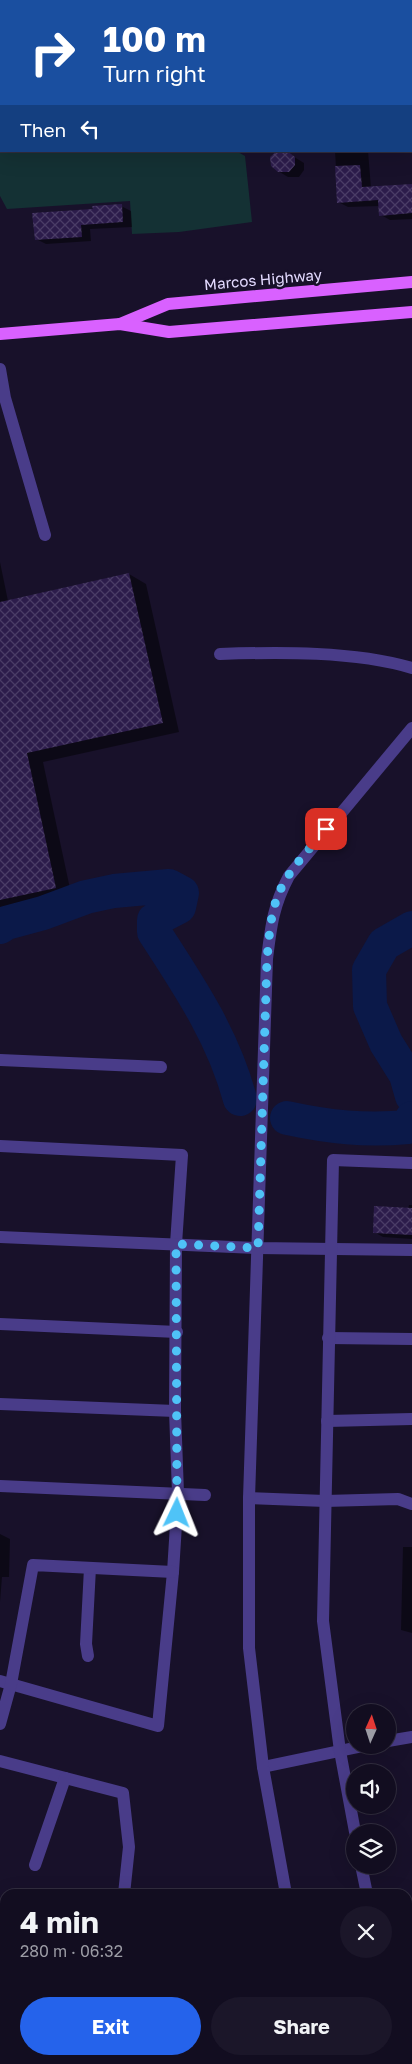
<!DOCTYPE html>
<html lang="en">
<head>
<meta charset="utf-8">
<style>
  :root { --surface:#120d20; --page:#1b1629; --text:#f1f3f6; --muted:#9c9ca5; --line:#312d3e; --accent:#2563eb }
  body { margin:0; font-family:"Golos Text",sans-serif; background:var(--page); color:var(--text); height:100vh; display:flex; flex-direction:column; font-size:19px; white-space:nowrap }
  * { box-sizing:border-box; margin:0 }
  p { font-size:16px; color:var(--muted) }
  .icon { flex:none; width:28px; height:28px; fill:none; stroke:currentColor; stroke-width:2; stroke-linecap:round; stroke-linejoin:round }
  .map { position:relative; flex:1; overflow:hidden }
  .sheet { position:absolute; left:0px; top:1889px; width:412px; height:176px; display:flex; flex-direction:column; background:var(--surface); border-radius:15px 15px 0 0; box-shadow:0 5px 20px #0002,0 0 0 1px var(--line) }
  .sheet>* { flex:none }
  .top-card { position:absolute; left:0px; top:0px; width:412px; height:152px; box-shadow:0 5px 20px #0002,0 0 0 1px var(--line); background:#1a4fa0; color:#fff; overflow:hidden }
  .needle { width:32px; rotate:3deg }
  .tools { position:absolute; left:346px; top:1704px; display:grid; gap:10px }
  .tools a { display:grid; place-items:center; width:50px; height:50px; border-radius:50%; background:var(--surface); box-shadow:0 5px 20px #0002,0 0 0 1px var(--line); font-size:25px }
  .pin { position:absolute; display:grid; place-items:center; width:42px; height:42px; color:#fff; margin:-21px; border-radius:10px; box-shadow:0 2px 8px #0006 }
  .me { position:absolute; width:55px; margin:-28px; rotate:2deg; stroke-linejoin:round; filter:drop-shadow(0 0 4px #0008) }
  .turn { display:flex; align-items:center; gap:18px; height:105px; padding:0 20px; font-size:22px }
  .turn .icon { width:65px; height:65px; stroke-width:2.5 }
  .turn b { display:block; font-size:35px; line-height:42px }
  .then { display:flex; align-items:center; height:48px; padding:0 20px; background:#0003; gap:10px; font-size:19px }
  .round { display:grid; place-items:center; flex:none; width:52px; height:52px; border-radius:26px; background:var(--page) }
  .overview { display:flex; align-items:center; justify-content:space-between; height:85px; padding:0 20px }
  h1 { font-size:30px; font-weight:700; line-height:38px }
  .primary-button { display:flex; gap:10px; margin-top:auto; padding:10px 20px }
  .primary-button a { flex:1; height:58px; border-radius:30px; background:var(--accent); color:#fff; font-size:20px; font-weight:700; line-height:58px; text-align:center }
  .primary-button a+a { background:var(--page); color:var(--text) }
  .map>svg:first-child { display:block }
</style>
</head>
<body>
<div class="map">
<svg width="412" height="2064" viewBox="0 0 412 2064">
  <defs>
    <pattern id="building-cross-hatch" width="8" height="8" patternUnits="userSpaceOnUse" patternTransform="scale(1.25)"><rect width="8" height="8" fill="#2c1c4b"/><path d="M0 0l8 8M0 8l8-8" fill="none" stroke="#4a3c66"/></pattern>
  </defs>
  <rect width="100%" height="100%" fill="#18112a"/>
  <!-- green -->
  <path fill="#143134" d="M0,118L1,151H236L245,156L252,222L179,232L132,234L130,201L7,209L0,196Z"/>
  <!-- shadow -->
  <g fill="#0007">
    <path d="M411,85L412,93L411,141Z"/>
    <path d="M335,151H368L371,188L412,185V219L390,220L381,215L380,206L348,207L338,202Z"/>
    <path d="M286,152L304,163V170L299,177H288L278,171Z"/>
    <path d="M121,206L131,211L132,227L90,229L91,241L46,244L36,239Z"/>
    <path d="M0,562L8,601L129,574L146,584L179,732L43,762L72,898L0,913Z"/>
    <path d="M409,1205H412V1239L383,1237L374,1232L408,1209Z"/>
    <path d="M0,1534L10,1539L9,1577H2L0,1602Z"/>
    <path d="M403,1547H412V1633L401,1630Z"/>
  </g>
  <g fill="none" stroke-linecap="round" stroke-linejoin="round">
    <!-- river -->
    <g stroke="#0b1949" stroke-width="34">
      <path d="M0,927L6,923L43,913L86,897L114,891L169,886L182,893L179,907L154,920V932C189,986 223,1036 240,1099"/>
      <path d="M412,928L384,944L369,970L370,1006L386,1043L406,1075L412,1096"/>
      <path d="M287,1118C329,1127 365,1131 408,1127L412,1118"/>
    </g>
  </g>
  <!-- building -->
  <g fill="url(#building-cross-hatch)">
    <path d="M277,151H287L295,157V165L289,172H278L271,166L270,157Z"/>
    <path d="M360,165L362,187L412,184V213L379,216L378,200L337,203L335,166Z"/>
    <path d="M122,204L123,222L81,225L82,237L35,240L32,213L93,209L92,206Z"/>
    <path d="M129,573L163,723L27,753L56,888L0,900V602Z"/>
    <path d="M374,1206L412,1208V1235L373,1233Z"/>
  </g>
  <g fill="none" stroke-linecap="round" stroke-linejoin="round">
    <!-- minor -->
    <g stroke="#493c89" stroke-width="12">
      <path d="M185,1L187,0"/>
      <path d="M0,49H1"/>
      <path d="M0,369L5,398L45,535"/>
      <path d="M220,654C279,652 355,651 412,668"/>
      <path d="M0,1060L161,1067"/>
      <path d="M0,1146L182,1155L176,1244L175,1411L178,1493L173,1572L158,1726L0,1681"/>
      <path d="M0,1237L257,1248L412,1250"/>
      <path d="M0,1324L177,1332"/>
      <path d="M328,1338L412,1339"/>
      <path d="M0,1404L175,1411"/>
      <path d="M327,1421L412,1419"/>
      <path d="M0,1486L205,1495"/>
      <path d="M249,1498L325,1501L398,1499L412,1504"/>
      <path d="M88,1656L86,1644L90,1568"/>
      <path d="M0,1724L11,1684L33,1565L173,1572"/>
      <path d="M388,1741L412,1737"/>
      <path d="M0,1761L123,1793L129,1847L124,1894"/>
      <path d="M263,1767L368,1745"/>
      <path d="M355,1832L340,1751L323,1621L333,1160L412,1163"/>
      <path d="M35,1865L65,1778"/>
      <path d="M361,1865L367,1894"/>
      <path d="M286,1894L263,1767L249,1648V1498L267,959C271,926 273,906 289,876L412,728"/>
      <path d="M0,1909H5"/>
      <path d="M0,1990H5"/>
      <path d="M313,2060V2064"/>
    </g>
    <!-- major -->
    <g stroke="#d961ff" stroke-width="12">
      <path d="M120,324L168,304L412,282"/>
      <path d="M0,334L120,324L169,332L412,312"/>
    </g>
  </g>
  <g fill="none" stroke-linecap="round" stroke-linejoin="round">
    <!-- route -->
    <path stroke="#4fc3f7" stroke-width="9" stroke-dasharray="0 16.2" d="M177,1513L176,1244L258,1248L267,959C269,939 270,917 277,898C286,872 309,850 326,829"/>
  </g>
  <g text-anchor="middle" stroke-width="5" stroke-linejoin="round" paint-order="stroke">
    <!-- street labels -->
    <g font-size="15" fill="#e3daff" stroke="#18112a">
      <text transform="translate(263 280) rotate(-5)" y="5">Marcos Highway</text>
    </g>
  </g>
</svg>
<div class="tools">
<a><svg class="needle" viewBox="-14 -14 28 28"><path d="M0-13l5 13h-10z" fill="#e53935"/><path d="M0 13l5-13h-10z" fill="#9c9ca5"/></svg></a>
<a><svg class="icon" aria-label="sound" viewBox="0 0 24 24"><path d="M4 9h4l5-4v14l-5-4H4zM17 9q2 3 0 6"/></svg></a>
<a><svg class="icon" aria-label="layers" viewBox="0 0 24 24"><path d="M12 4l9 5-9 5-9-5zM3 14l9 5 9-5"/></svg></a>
</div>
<div class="pin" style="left:326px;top:829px;background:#d93025"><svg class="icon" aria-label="arrive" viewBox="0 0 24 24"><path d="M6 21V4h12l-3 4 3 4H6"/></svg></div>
<svg class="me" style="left:177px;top:1513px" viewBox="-20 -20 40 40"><path d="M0-17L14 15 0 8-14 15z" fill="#4fc3f7" stroke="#fff" stroke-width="4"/></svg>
<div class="top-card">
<div class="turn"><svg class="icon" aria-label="right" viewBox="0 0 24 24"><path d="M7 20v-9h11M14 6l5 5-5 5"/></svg><div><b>100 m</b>Turn right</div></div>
<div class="then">Then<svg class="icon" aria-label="left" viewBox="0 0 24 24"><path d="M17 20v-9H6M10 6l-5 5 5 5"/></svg></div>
</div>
<section class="sheet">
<div class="overview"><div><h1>4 min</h1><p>280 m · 06:32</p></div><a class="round"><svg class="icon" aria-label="close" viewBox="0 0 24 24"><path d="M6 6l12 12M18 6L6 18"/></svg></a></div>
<div class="primary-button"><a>Exit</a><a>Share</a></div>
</section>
</div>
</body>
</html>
